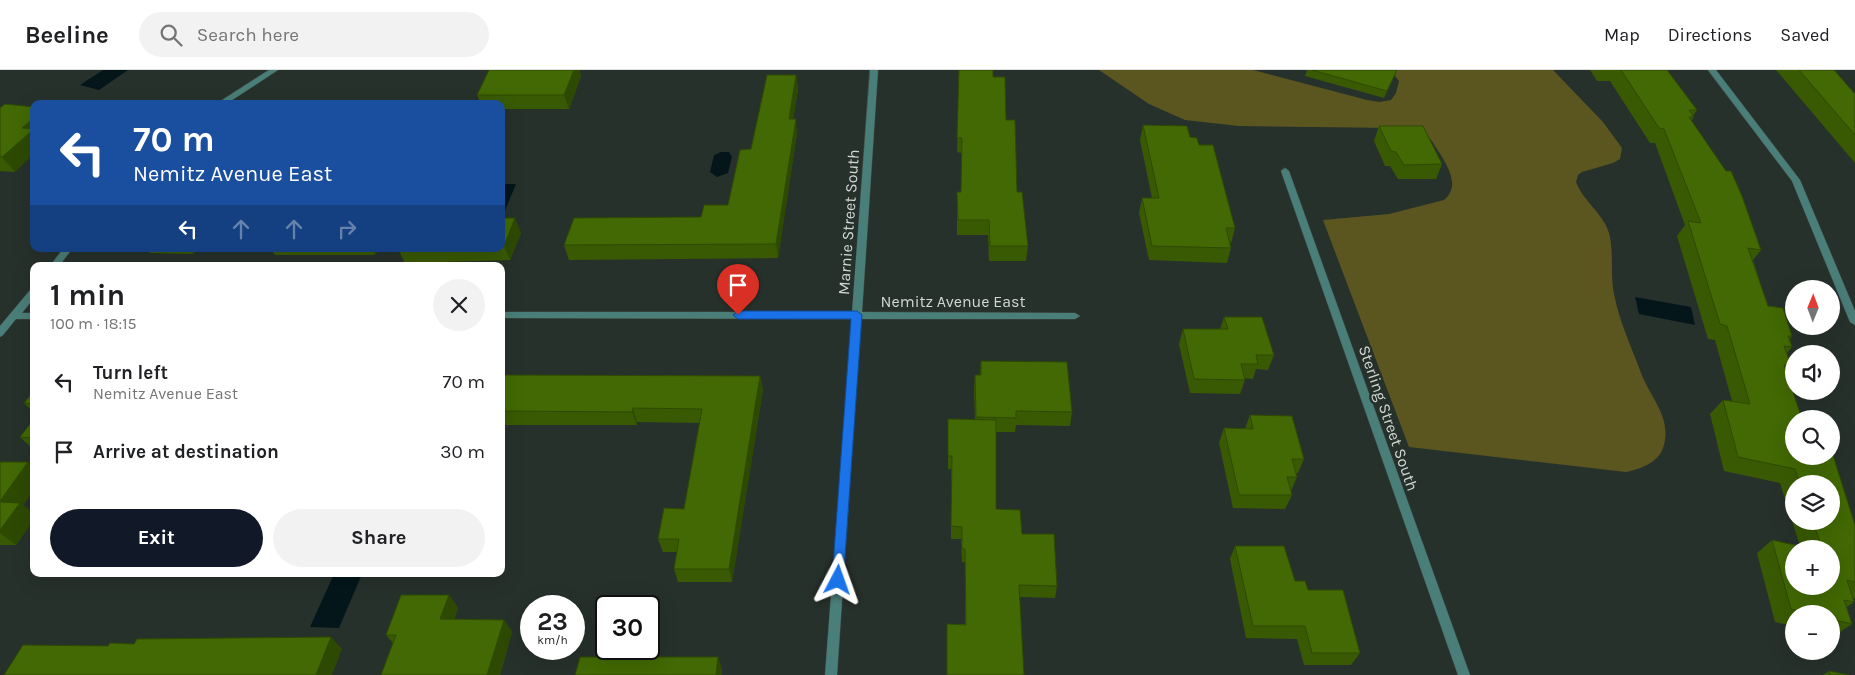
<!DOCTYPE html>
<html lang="en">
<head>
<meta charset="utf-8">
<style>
  :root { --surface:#fff; --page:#f2f2f2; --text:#202124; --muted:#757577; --line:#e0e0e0; --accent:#111827 }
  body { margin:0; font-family:Karla,sans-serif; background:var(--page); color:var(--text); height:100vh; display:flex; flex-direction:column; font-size:19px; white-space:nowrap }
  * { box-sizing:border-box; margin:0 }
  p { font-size:16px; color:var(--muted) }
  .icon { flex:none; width:28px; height:28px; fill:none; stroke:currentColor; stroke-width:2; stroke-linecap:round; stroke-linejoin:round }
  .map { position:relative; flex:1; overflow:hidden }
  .details { position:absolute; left:30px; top:192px; width:475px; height:315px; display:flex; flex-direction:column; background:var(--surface); border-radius:10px; box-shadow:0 5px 20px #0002 }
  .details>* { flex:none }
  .hud { position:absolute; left:30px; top:30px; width:475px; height:152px; border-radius:10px; box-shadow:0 5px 20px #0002; background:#1a4fa0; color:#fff; overflow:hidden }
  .needle { width:32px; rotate:1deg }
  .tools { position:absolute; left:1785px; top:210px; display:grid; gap:10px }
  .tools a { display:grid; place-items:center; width:55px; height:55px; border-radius:50%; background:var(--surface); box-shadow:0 5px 20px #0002; font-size:25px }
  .speed { position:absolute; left:520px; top:525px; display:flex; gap:10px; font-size:25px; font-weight:700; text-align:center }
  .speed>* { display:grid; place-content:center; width:65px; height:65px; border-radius:50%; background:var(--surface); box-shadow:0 5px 20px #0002; line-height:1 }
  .speed small { font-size:12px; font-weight:400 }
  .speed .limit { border:2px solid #111; border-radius:8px; background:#fff; color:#111 }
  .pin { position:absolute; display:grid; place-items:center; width:42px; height:42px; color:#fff; margin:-51px -21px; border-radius:50% 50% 50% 0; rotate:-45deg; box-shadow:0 0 5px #0007 }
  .pin .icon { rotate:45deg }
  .me { position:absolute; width:55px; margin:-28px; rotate:4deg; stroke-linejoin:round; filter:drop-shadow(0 0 4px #0008) }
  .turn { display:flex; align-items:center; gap:18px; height:105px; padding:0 20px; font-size:22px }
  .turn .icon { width:65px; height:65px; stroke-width:2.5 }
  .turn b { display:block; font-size:35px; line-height:42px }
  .lanes { display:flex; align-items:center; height:48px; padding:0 20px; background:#0003; justify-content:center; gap:25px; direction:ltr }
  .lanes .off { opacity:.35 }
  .round { display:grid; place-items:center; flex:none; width:52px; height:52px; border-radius:26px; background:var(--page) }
  .headline { display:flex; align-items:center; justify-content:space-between; height:85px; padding:0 20px }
  h1 { font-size:30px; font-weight:700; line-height:38px }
  .button { display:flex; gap:10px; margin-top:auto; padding:10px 20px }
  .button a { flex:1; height:58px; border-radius:30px; background:var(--accent); color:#fff; font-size:20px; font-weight:700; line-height:58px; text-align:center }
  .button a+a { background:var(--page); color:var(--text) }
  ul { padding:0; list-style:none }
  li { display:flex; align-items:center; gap:15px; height:70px; padding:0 20px }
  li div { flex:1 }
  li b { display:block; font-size:19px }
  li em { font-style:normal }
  header { display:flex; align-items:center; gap:30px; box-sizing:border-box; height:70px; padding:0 25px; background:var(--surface); border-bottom:1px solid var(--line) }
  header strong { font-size:24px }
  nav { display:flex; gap:28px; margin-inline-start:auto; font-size:18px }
  .search { width:350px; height:45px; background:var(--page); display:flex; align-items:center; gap:12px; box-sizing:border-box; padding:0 18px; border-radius:28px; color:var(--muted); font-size:19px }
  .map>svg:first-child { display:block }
</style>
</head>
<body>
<header>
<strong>Beeline</strong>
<div class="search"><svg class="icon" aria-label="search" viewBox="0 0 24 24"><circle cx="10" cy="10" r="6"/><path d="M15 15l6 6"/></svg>Search here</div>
<nav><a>Map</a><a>Directions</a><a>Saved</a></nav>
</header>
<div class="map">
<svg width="1855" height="605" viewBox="0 0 1855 605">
  <rect width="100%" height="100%" fill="#27312b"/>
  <!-- green -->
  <path fill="#5b5620" d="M1099,0H1253L1367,30L1379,32L1391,30L1396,23L1399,11L1390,0H1553L1603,52L1622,78L1620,89L1613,93L1582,102L1578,105L1576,112C1583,131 1603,143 1609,163C1614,182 1610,204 1614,224C1619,251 1632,278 1641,303C1651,329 1673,349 1663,378C1658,393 1640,399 1626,402L1409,377L1323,150L1389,144L1444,130C1464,114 1442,88 1432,71L1428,67L1397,58L1239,56L1185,50L1149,34Z"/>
  <!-- water -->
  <g fill="#04161a">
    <path d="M103,0H128L99,20L80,15Z"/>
    <path d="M721,82H729L732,87L728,103L717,107L710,102L714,85Z"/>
    <path d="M501,114H516L504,143H501Z"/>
    <path d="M1635,227L1691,237L1695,255L1639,244Z"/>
    <path d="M334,504H362L339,558L310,557Z"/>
  </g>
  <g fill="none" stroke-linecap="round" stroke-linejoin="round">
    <defs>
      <g id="minor">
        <path d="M269,0H278L226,34H216Z"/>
        <path d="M870,0H878L862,242L1075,243L1080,246L1075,249H861L837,605H825L852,249L501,248V242H852Z"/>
        <path d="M1708,0H1716L1800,110L1855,241V255L1850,252L1792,111Z"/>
        <path d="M1285,98L1289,101L1470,605H1458L1281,101Z"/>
        <path d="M63,179H72L59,196H50Z"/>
        <path d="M34,218V228L22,243H34V249H16L3,265L0,267V256L31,219Z"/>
      </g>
    </defs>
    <!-- minor casing -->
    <use href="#minor" stroke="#424c46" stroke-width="1"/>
    <!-- minor -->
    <use href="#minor" fill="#4a7e78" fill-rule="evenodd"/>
  </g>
  <!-- wall -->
  <g fill="#395a03" fill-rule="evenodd">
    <path d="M959,0L993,7L1006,50L1017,122L1028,176L1026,191H989L988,165H957V122H961L962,83L957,82Z"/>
    <path d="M1307,0H1397L1384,28L1305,6Z"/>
    <path d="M1590,0H1667L1697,40L1693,46L1694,47L1691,51L1761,180L1753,190L1768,236L1792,266L1790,269L1792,277L1787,283L1791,296L1786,301L1794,349L1855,455V529L1853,528L1854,532L1847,537L1852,554L1834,566L1831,565V544H1794V556L1775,552L1757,483L1772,470L1800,476L1780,413L1724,401L1710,344L1723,330L1732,331L1715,270L1708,269L1677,166L1685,155L1655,73H1650L1610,11H1597ZM1794,414H1831V451H1794ZM1794,479H1831V516Z"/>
    <path d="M1776,0H1834L1855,24V93Z"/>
    <path d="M796,5L798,19L793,49L797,63L778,188L569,190L564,175L701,147L728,135L751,79Z"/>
    <path d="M581,6L569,39H501V34H481L477,25Z"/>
    <path d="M0,38L15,102L0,101Z"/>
    <path d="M1143,55L1190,67L1199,75L1235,158L1231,173H1230L1231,178L1227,193L1149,190L1139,143L1142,128H1152L1140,70Z"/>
    <path d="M1379,56L1442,94L1436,109H1398L1390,96H1385L1374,71Z"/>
    <path d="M501,148L521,163L510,190L405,193L398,179H501Z"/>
    <path d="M147,179H197L193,184L150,183Z"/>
    <path d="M271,179H379L375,185H275Z"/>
    <path d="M1224,247L1274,285L1268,300L1256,299L1253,309L1244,308L1245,310L1240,324L1190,323L1179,274L1183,259H1220Z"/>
    <path d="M981,291L1072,342L1070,356L1016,355L1015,362H996V439L1022,464L1057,516L1055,528L1019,527L1024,605H947V554H965V492H962L961,469H951V399H948V349H975L974,320L975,305H980Z"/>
    <path d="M501,305L760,306L763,319L732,512H678L674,499L677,482H663L658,469L684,439L700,353L637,352V355H501Z"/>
    <path d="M34,321V343L24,333Z"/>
    <path d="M1250,345L1304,389L1298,403H1296L1297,407L1291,421L1292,425L1285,439L1233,438L1219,373L1224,358L1245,359Z"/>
    <path d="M34,349V380L20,367Z"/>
    <path d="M0,392H28L34,397V420L23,435L34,444V449L16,475H0Z"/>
    <path d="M1235,476L1295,511L1308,520L1360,583L1351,595H1304L1297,569L1246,568L1230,489Z"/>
    <path d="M449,525L458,538L454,549L504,550L512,562L500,605H381L393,573L386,565Z"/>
    <path d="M1829,601L1849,605H1823Z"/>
  </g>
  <!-- shaded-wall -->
  <g fill="#2e4a02">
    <path d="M574,0H580L581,6L569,39L564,25Z"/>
    <path d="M796,5L798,19L791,63L789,49Z"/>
    <path d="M34,48V84L15,102L2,87L22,58Z"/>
    <path d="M796,49L797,63L778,188L776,174Z"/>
    <path d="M515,148L521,163L510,190L504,176Z"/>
    <path d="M189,179H197L193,184Z"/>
    <path d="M372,179H379L375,185Z"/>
    <path d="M760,306L763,319L732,512L729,499Z"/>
    <path d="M633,338L637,352V355L632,342Z"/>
    <path d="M28,392L34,397V420L23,435L34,444V449L16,475L0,463V431Z"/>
    <path d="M449,525L458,538L450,562L440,549Z"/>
    <path d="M504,550L512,562L500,605H487Z"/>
    <path d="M331,567L342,579L332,605H316Z"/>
    <path d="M718,587L722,599V605H716Z"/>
  </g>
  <!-- building -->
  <g fill="#426903" stroke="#2e4a02">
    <path d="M489,0H574L564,25H477Z"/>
    <path d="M959,0H993V7H1005L1006,50H1015L1017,122H1022L1028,176H990L989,150H958L957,122H961L962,68H957Z"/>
    <path d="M1312,0H1397L1387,21Z"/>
    <path d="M1621,0H1667L1697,40H1689L1694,47H1689L1726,101H1731L1742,126L1761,180L1748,178L1768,236L1783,238L1792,266H1788L1792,277L1784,276L1791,296L1784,295L1802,349H1794V386H1831V379L1855,455V512L1847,510L1854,532L1844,530L1852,554L1831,549V544H1810L1791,539L1772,470L1812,479H1794V516H1831V479H1822L1813,451H1831V414H1800L1795,399L1738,387L1723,330L1750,334L1727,256L1720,254L1688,151L1701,153L1664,59L1659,58Z"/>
    <path d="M1799,0H1834L1855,24V65Z"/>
    <path d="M767,5H796L789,49H796L776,174L564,175L574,148L701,147L704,135H728L740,80L751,79Z"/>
    <path d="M5,34L34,37V48L22,58L34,59L2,87H0V38Z"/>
    <path d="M1143,55L1187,56L1190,67L1197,68L1199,75H1213L1235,158H1226L1231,178L1152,176L1142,128H1159Z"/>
    <path d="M1379,56H1423L1442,94L1404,95L1396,82L1391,81Z"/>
    <path d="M501,148H515L504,176H501Z"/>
    <path d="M1224,247H1262L1274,285H1256L1258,294H1241L1245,310L1194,309L1183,259H1228Z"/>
    <path d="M981,291L1067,292L1072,342L1016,341V348L976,347L975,305H981Z"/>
    <path d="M501,305L760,306L729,499H674L679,469H658L664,438L684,439L702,339L633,338L632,342L501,341Z"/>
    <path d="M34,321V334L24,333Z"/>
    <path d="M1250,345L1292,346L1304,389H1292L1297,407H1287L1292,425H1239L1224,358L1253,359Z"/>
    <path d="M34,349V368L20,367Z"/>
    <path d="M948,349L996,350V439L1020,440L1022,464H1054L1057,516L1019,515L1024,605H947V554L966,555L965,479H962V457L951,456L952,386H948Z"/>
    <path d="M0,392H28L0,431Z"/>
    <path d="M0,432L20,433L0,460Z"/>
    <path d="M1235,476H1284L1295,511H1305L1308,520H1343L1360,583H1312L1305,556H1253Z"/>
    <path d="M401,525H449L440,549L504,550L487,605H381L396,565H386Z"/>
    <path d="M331,567L316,605H4L23,575L108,576L110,573L134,574L137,569Z"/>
    <path d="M580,587H718L716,605H575Z"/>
    <path d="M1829,601L1849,605H1830Z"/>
  </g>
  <!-- route -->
  <path fill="#1a73e8" stroke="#114b97" d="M738,241H857L862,245L843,514L838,516L834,514L832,510L851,249H738L733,245Z"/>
  <g text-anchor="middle" stroke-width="5" stroke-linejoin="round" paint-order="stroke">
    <!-- street labels -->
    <g font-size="16" fill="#d2d9d4" stroke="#27312b">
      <text transform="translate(848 152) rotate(-86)" y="6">Marnie Street South</text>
      <text x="953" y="237">Nemitz Avenue East</text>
      <text transform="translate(1389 348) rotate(71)" y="6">Sterling Street South</text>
    </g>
  </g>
</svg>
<div class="tools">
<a><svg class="needle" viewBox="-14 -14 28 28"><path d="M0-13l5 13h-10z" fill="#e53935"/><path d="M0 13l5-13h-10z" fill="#757577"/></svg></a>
<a><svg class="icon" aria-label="sound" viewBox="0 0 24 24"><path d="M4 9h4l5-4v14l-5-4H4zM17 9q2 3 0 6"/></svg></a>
<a><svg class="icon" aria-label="search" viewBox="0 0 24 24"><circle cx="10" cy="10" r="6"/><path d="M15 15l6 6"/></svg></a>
<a><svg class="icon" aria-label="layers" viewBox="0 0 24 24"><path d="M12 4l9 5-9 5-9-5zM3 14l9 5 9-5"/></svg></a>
<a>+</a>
<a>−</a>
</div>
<div class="speed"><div>23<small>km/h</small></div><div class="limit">30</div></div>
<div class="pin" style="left:738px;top:245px;background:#d93025"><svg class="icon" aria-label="arrive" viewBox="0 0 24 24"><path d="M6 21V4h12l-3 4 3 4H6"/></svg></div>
<svg class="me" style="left:838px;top:510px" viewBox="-20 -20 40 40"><path d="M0-17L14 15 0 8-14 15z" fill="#1a73e8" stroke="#fff" stroke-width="4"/></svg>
<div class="hud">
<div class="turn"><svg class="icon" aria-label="left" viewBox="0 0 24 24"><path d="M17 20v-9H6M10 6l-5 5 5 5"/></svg><div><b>70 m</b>Nemitz Avenue East</div></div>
<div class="lanes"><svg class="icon" aria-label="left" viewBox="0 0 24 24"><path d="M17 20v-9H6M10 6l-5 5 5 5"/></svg><svg class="icon off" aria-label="ahead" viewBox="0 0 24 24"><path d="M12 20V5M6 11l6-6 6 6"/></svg><svg class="icon off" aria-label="ahead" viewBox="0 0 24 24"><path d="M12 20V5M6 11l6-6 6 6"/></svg><svg class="icon off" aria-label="right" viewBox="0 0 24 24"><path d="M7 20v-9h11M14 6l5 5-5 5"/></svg></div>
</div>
<section class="details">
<div class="headline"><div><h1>1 min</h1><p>100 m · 18:15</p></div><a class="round"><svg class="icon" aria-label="close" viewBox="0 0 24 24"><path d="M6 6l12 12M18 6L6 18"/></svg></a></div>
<ul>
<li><svg class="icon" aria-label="left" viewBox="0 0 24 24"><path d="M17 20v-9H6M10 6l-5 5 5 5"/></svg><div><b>Turn left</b><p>Nemitz Avenue East</p></div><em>70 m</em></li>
<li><svg class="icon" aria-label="arrive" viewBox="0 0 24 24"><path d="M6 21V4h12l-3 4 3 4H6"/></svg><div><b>Arrive at destination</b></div><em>30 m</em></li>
</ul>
<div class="button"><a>Exit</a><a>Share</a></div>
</section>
</div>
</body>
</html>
